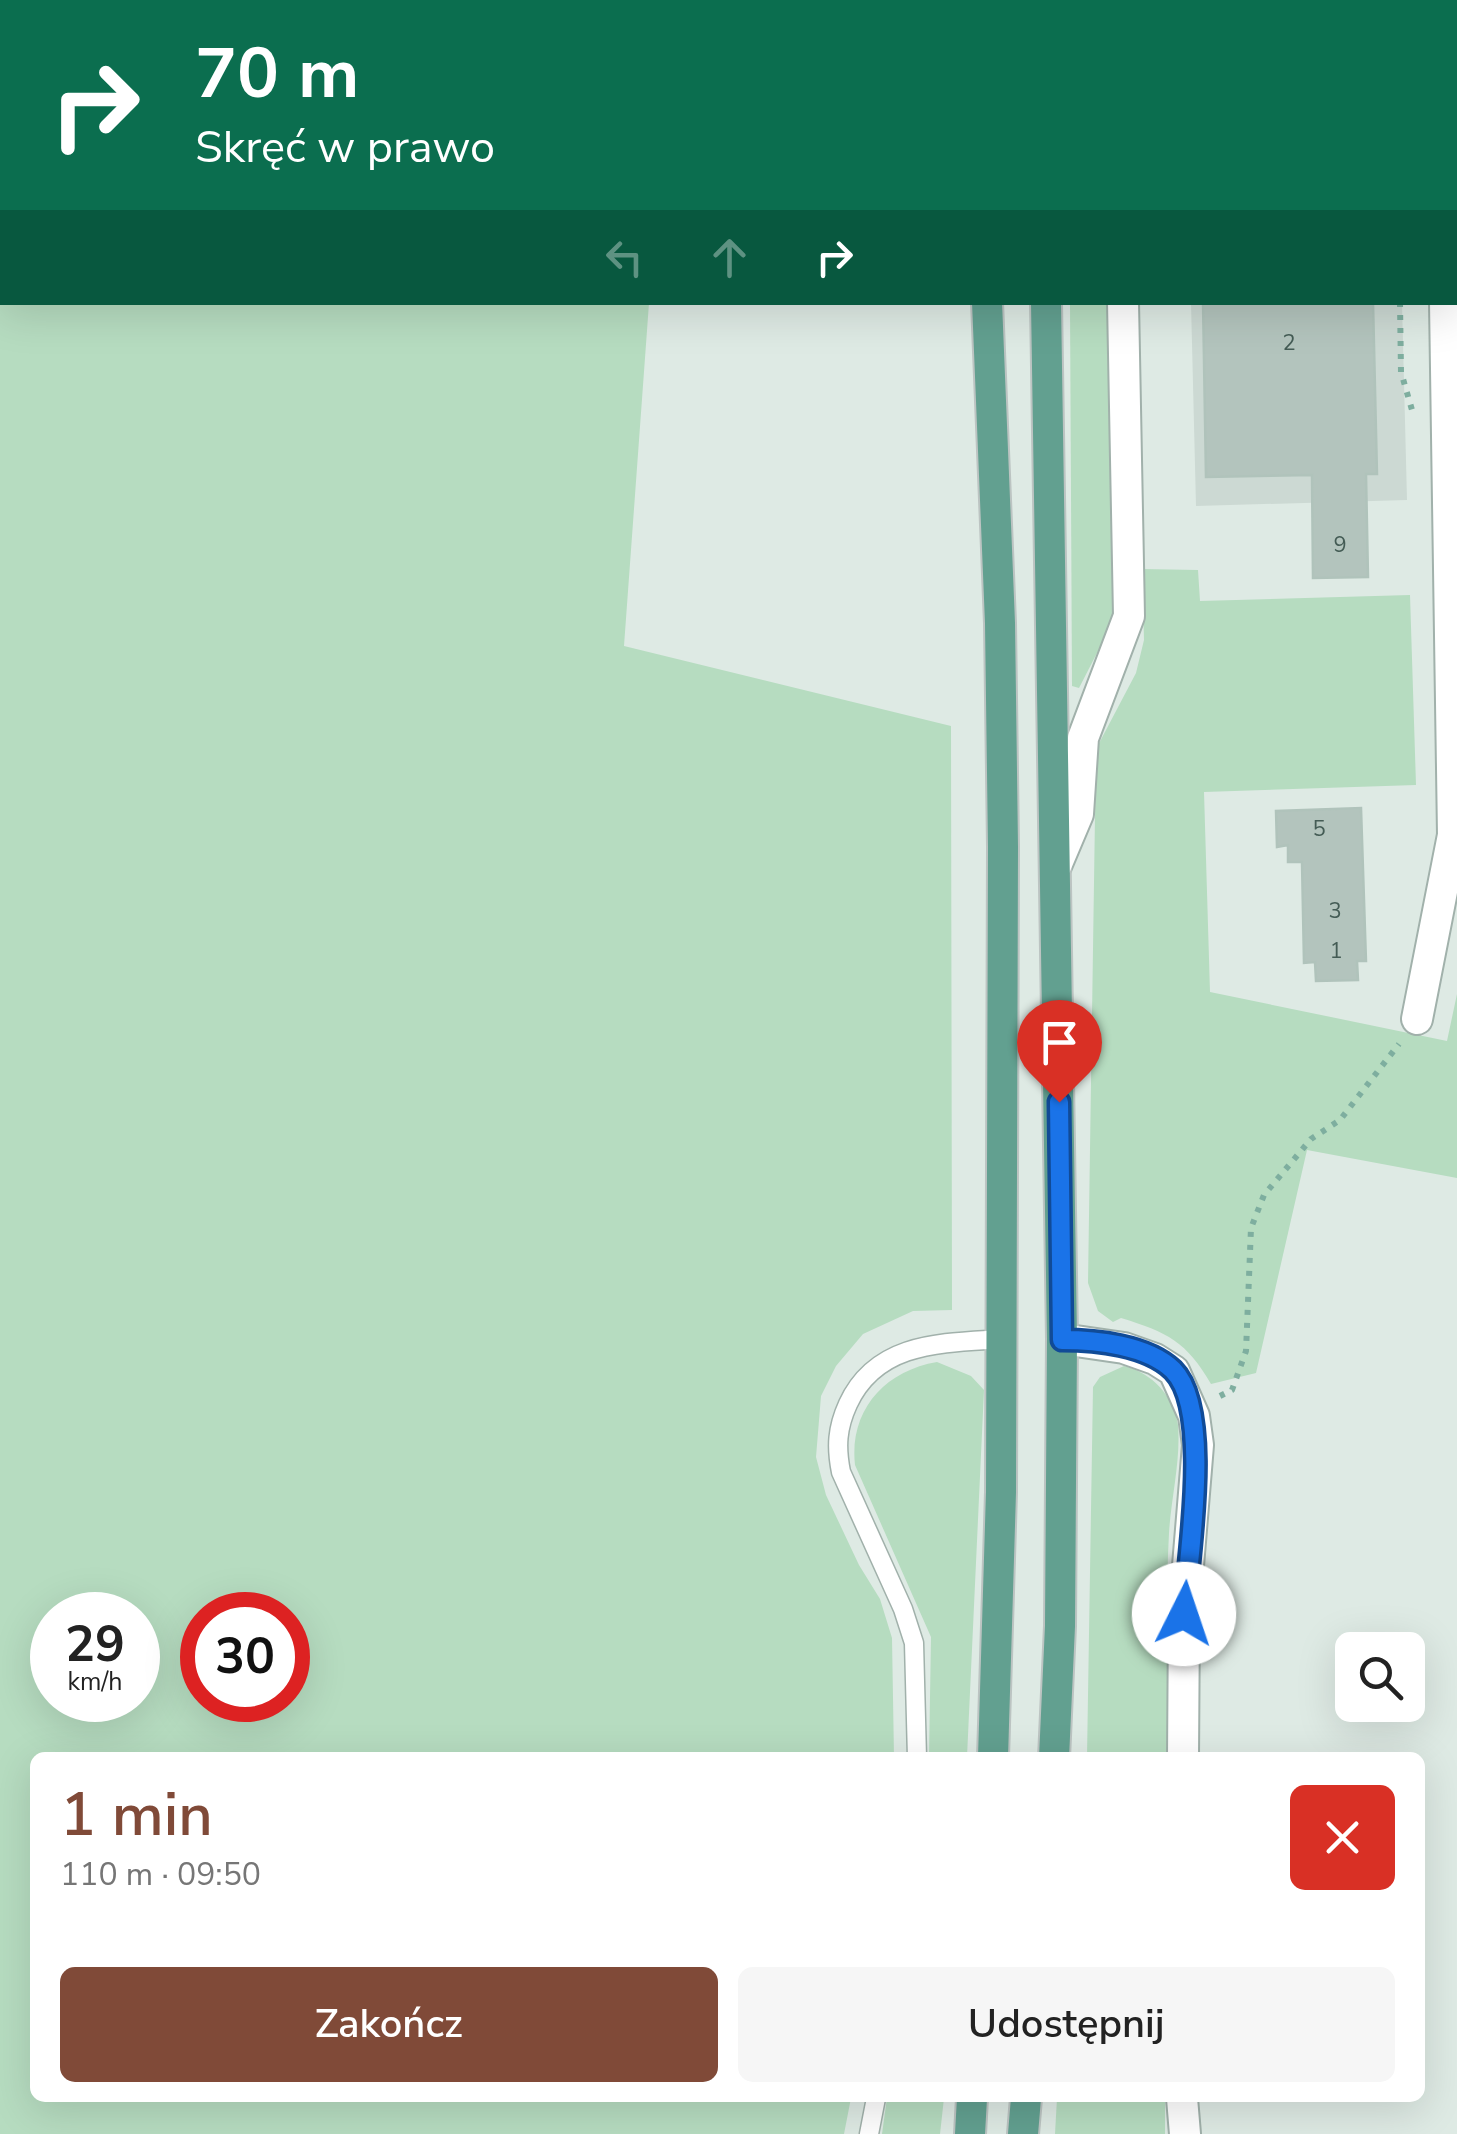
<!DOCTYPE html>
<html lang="pl">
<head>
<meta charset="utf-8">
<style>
  :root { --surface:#fff; --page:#f6f6f6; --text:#222; --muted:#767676; --accent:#804a38 }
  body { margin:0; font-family:"Nunito Sans",sans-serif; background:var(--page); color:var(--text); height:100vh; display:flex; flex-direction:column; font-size:38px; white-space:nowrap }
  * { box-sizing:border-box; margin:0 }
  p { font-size:32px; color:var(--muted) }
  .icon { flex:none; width:55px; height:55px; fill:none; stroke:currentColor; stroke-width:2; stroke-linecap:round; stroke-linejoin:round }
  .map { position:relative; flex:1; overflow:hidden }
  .details { position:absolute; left:30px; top:1752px; width:1395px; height:350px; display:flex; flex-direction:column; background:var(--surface); border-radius:15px; box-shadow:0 10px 40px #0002 }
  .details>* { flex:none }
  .top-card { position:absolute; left:0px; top:0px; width:1458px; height:305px; box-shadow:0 10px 40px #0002; background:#0b6e4f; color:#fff; overflow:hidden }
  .buttons { position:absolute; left:1335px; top:1632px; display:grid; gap:20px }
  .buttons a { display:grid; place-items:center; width:90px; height:90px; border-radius:15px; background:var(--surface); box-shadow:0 10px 40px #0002; font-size:50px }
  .speed { position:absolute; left:30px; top:1592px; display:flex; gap:20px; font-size:50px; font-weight:700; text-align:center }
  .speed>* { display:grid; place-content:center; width:130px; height:130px; border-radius:50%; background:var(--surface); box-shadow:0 10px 40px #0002; line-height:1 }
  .speed small { font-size:25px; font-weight:400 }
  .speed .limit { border:15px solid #d22; background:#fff; color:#111 }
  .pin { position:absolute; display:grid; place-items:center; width:85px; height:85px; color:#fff; margin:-102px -42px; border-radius:50% 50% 50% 0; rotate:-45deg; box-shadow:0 0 10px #0007 }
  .pin .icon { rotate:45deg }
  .me { position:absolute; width:110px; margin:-55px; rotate:4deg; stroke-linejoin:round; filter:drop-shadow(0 0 8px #0008) }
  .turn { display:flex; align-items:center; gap:35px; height:210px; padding:0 30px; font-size:45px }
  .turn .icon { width:130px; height:130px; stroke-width:2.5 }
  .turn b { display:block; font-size:70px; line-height:85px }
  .lanes { display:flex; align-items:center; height:95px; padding:0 30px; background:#0003; justify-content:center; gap:50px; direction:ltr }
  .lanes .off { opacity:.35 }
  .round { display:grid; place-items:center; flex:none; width:105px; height:105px; border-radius:15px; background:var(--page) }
  .summary { display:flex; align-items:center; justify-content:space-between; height:170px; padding:0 30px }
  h1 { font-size:60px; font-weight:600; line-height:75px; color:var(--accent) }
  .action { display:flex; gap:20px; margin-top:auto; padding:20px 30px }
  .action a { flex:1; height:115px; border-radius:15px; background:var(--accent); color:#fff; font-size:40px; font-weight:600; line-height:115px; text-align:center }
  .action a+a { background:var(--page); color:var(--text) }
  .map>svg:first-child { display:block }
</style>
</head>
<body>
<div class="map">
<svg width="1457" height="2134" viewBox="0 0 1457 2134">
  <rect width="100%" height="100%" fill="#deeae4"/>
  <!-- built -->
  <path fill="#ccd9d3" d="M1191,303H1402L1407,500L1196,506Z"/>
  <!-- green -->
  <g fill="#b6dcc0" fill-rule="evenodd">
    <path d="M0,0H610L2,2V302L649,303L624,646L951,726L952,1310L913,1311L863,1334L836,1366L821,1396L816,1457L826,1495L859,1565L880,1599L892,1638L894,1757L35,1758V2098H851L844,2134H0ZM52,1615H138V1700H52ZM202,1615H288V1700H202Z"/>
    <path d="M1070,303H1109L1114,620L1079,688L1072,686Z"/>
    <path d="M1142,569L1198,570L1200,601L1410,595L1416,785L1204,792L1210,992L1447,1041L1457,994V1178L1307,1150L1256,1373L1211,1384C1187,1342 1167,1332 1121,1318L1113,1322L1098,1311L1088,1283L1096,749L1136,673L1144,640Z"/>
    <path d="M937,1362L971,1376L984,1390L967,1757H929L931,1637L855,1465C849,1411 884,1371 937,1362Z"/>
    <path d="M1124,1366C1152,1373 1174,1396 1178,1425C1181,1459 1171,1499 1169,1533C1165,1608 1168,1683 1168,1757H1087L1093,1387L1100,1377Z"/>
    <path d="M887,2098H944L940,2134H882Z"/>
    <path d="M1057,2098H1165V2134H1055Z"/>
  </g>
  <!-- building -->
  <g fill="#b3c4bd" stroke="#b0c3bb" stroke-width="2.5">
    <path d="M1203,302H1373L1377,474H1366L1368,577L1313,578L1312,475L1206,477Z"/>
    <path d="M1361,808L1366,961H1357L1358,980L1316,981L1315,962L1304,963L1302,862H1288V845L1277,847L1276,811Z"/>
  </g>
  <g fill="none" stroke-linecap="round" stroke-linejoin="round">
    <defs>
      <g id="lane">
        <path d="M739,0L744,2"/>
        <path d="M769,0V2"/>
        <path d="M786,2L788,0"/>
        <path d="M829,2L830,0"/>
        <path d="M917,1758L914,1643L903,1609L841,1472C836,1447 837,1428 848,1404C877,1341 943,1343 1003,1339"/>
        <path d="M869,2134L876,2098"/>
      </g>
      <g id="street">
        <path d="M638,0V2"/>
        <path d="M1438,0V2"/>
        <path d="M1455,154H1457"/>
        <path d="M1445,302L1453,835L1457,836"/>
        <path d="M1056,866L1078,814L1083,738L1129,616L1123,302"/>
        <path d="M1417,1019L1453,835"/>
        <path d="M1062,1339L1124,1348L1155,1359L1174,1371L1194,1416L1198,1445L1184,1614L1183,1758"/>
        <path d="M1182,2098L1185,2134"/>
      </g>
      <g id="primary">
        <path d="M1043,0V2"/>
        <path d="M983,2V0"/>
        <path d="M987,302L1000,623L1003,847L1001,1492L993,1758"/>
        <path d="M1046,302L1062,1339L1060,1626L1054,1758"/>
        <path d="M970,2134L972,2098"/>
        <path d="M1023,2134L1026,2098"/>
      </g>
    </defs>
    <!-- lane casing -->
    <use href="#lane" stroke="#a1b1ab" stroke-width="21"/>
    <!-- street casing -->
    <use href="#street" stroke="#a1b1ab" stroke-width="34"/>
    <!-- primary casing -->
    <use href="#primary" stroke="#bcc4c2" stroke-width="34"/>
    <!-- path -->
    <g stroke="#7eae9f" stroke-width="6" stroke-dasharray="5 8" stroke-linecap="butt">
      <path d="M0,191H2"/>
      <path d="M1455,198H1457"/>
      <path d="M1400,302L1401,372L1412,410"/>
      <path d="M1220,1396L1232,1390L1246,1351L1251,1228L1264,1195L1311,1139L1340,1120L1399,1044"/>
    </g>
    <!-- lane -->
    <use href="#lane" stroke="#fff" stroke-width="18"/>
    <!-- street -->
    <use href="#street" stroke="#fff" stroke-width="30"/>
    <!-- primary -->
    <use href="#primary" stroke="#62a090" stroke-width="30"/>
  </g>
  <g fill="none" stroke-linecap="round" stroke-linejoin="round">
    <defs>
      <path id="route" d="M1059,1102L1062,1340C1096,1340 1147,1345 1173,1370C1213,1410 1188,1558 1184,1614"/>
    </defs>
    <!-- route casing -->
    <use href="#route" stroke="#114b97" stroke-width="25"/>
    <!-- route -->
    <use href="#route" stroke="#1a73e8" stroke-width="18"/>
  </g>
  <g text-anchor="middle" stroke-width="9" stroke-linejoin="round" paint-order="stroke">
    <!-- number labels -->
    <g font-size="22" fill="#445c55">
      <text x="1289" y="350">2</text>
      <text x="1340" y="552">9</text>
      <text x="1319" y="836">5</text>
      <text x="1335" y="918">3</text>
      <text x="1336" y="958">1</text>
    </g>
  </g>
</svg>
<div class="buttons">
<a><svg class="icon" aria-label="search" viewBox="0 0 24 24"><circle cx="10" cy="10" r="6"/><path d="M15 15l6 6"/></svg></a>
</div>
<div class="speed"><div>29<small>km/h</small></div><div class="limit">30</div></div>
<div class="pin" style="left:1059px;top:1102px;background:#d93025"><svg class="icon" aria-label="arrive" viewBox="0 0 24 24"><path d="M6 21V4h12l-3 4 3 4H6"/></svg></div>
<svg class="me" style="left:1184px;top:1614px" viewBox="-20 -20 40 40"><circle r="19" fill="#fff"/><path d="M0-13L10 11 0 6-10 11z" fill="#1a73e8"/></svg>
<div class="top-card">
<div class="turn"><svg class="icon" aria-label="right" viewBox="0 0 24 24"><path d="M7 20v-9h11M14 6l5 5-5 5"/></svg><div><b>70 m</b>Skręć w prawo</div></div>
<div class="lanes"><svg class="icon off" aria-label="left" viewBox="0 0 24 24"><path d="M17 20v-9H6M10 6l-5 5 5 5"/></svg><svg class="icon off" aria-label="ahead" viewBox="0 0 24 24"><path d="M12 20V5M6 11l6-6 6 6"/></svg><svg class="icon" aria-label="right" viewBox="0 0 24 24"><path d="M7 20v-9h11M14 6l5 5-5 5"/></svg></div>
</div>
<section class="details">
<div class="summary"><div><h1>1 min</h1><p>110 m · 09:50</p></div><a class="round" style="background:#d93025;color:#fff"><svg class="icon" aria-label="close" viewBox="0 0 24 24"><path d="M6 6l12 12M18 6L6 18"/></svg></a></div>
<div class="action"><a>Zakończ</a><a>Udostępnij</a></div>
</section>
</div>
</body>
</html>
